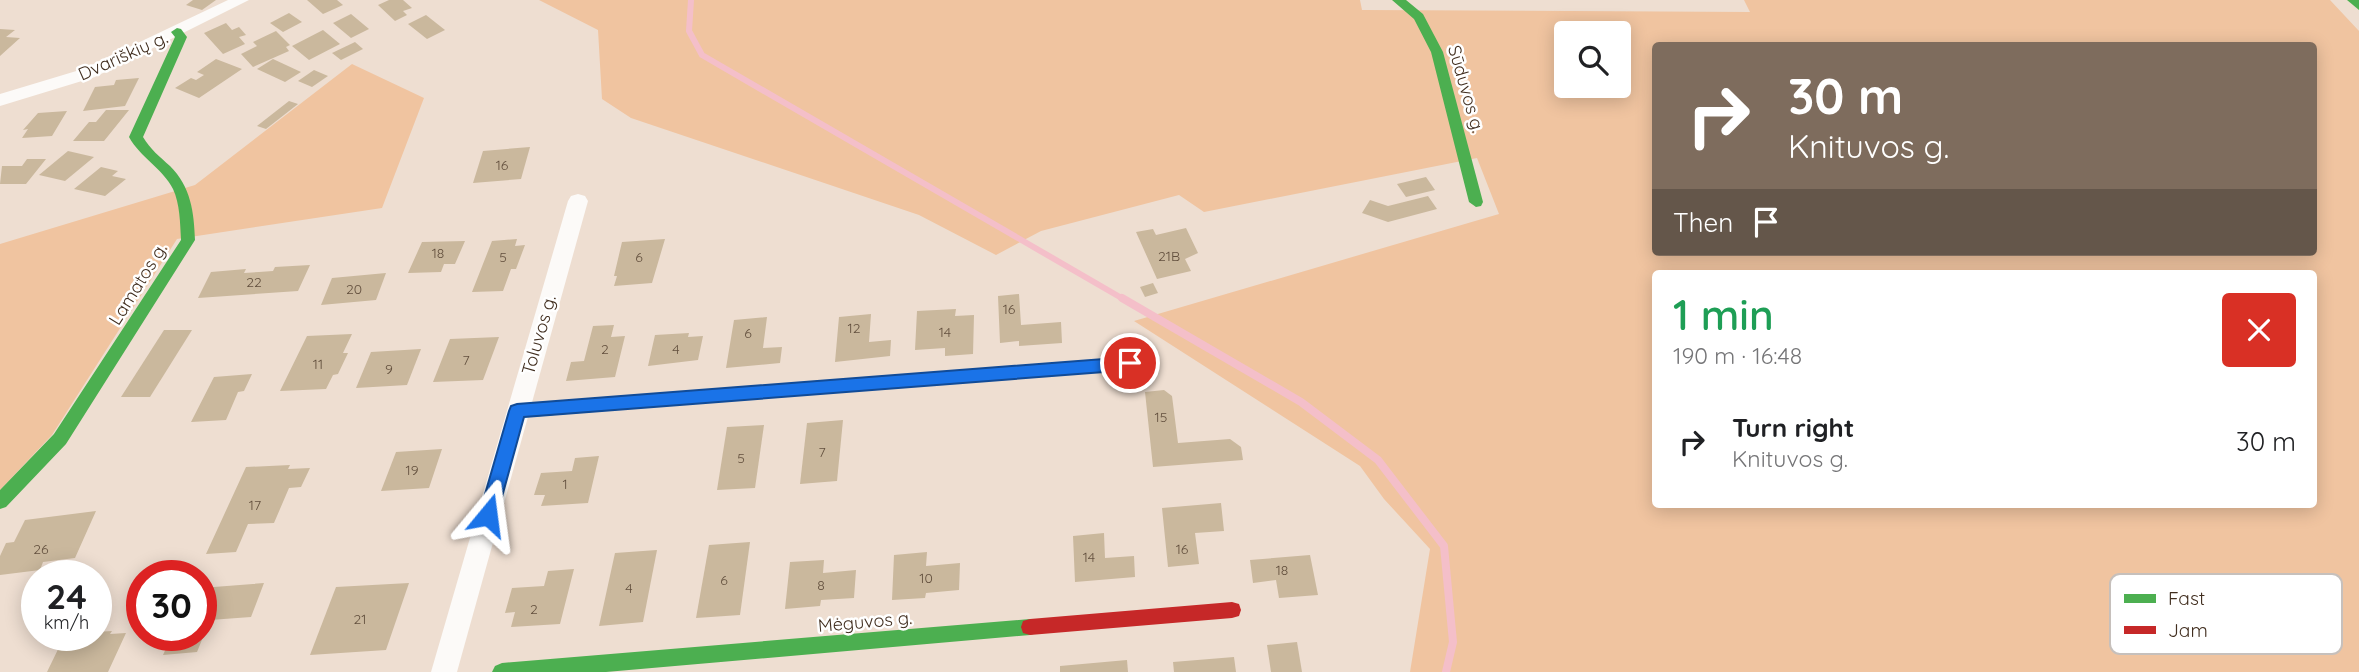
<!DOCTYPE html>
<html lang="en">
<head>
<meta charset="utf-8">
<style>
  :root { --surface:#fff; --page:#f2f2f2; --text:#202124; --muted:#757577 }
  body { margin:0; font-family:Quicksand,sans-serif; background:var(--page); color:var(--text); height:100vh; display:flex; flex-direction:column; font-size:26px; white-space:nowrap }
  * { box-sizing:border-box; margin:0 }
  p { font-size:23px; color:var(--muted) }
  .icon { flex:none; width:38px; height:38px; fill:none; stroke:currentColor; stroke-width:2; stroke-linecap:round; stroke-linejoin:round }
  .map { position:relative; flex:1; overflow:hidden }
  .panel { position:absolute; left:1652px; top:270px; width:665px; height:238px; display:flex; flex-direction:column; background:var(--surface); border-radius:7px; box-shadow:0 4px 18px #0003 }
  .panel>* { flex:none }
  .hud { position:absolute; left:1652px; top:42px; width:665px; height:214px; border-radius:7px; box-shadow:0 4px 18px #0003; background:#7e6c5d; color:#fff; overflow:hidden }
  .controls { position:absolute; left:1554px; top:21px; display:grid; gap:14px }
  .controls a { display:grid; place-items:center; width:77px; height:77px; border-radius:7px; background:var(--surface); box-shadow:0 4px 18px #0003; font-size:35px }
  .speed { position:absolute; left:21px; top:560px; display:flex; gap:14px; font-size:35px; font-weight:700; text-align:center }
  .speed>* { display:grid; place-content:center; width:91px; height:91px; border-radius:50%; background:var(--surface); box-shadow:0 4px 18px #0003; line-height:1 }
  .speed small { font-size:18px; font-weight:400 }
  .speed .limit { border:10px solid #d22; background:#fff; color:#111 }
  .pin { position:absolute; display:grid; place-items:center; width:60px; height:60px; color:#fff; margin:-30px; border:4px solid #fff; border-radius:50%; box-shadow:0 2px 7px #0007 }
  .me { position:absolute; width:77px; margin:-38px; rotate:16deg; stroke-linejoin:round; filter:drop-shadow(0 0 5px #0008) }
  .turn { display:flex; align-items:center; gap:24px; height:147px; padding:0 21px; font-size:32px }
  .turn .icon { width:91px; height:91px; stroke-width:2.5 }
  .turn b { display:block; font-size:49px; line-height:60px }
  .then { display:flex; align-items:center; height:66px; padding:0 21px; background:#0003; gap:14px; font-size:26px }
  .round { display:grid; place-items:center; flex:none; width:74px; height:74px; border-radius:7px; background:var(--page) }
  .head { display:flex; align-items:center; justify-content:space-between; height:119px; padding:0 21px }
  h1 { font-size:42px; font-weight:600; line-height:52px; color:#1e9e55 }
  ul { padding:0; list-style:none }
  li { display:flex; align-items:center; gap:21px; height:105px; padding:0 21px }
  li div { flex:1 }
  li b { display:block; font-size:26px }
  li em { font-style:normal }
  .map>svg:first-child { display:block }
</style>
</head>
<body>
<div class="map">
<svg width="2359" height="672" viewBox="0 0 2359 672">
  <rect width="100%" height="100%" fill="#eeded1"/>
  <!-- green -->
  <g fill="#f0c4a0" fill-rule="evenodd">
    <path d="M539,0H1360L1362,10L1750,12L1744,0H2330L2359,31V672H1410L1430,549L1384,499L1360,466L1134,321L1499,214L1477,158L1204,212L1179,195L1041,231L996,255L919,215L631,118L602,99L598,30ZM1566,33H1619V86H1566ZM1656,46H2314V252H1656ZM1656,273H2314V504H1656Z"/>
    <path d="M352,64L424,98L382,208L177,239L52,435L0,490V244L195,185Z"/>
  </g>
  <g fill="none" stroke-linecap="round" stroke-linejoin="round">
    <!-- stream-far1 -->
    <path stroke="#f4bfc9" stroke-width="6" d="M691,0L689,31L702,55L1125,300"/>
    <!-- stream -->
    <path stroke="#f4bfc9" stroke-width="8" d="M1122,298L1301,402L1378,460L1444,546L1453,642L1446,672"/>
  </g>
  <!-- building -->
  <g fill="#cab89d">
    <path d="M193,0H216L202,10L186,5Z"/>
    <path d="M307,0H337L343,5L323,14Z"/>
    <path d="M389,0H403L412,8L403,11L407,15L395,21L378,5Z"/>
    <path d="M289,13L302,22L283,32L270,23Z"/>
    <path d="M351,14L369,29L351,38L333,23Z"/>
    <path d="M426,15L445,30L427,39L408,24Z"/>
    <path d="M226,23L232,30L239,27L246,35L239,37L245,44L223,54L204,33Z"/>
    <path d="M0,29L15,30L6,37L20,38L0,56Z"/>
    <path d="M323,30L340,44L309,60L292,46Z"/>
    <path d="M276,31L290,45L286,47L289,51L253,67L241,54L257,46L253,42Z"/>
    <path d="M355,42L363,49L341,60L332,53Z"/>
    <path d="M216,59L242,69L199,98L175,88L191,78L196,80L204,75L197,72Z"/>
    <path d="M273,59L301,72L285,82L257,69Z"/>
    <path d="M314,70L328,76L312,87L298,81Z"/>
    <path d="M139,78L125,106L83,111L95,87L114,85L116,80Z"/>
    <path d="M289,101L298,104L266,129L257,126Z"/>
    <path d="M106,110H129L104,141H73L89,122H96Z"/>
    <path d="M67,111L52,136L22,138L28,129L23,130L38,113Z"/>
    <path d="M530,147L521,179L473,183L483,151Z"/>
    <path d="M68,151L94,157L65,181L39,175Z"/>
    <path d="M27,159H46L26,184H0L2,166H22Z"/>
    <path d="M101,167L118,171L112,176L126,179L105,196L74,189Z"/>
    <path d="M1426,177L1435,190L1406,197L1397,184Z"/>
    <path d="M1428,196L1437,209L1388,222L1362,213L1370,200L1388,206Z"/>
    <path d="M1186,228L1198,253L1185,259L1191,271L1157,279L1136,232L1153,229L1156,235Z"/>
    <path d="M517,239L515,246L525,245L516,269H511L503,291L472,292L492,241Z"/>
    <path d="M665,239L652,283L614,286L617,276H614L622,242Z"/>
    <path d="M465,241L455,264H444L441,272L408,273L422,242Z"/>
    <path d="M310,265L298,291L198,298L211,272L246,269L244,273L259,272L273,271L275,267Z"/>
    <path d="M386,273L376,300L321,305L332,278Z"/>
    <path d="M1153,283L1158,293L1145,297L1140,287Z"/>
    <path d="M1019,294L1021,325L1061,322L1062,343L1019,346V341L1000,343L998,296Z"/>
    <path d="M956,309L955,316L974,315L973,354L945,356V348L915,350L917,311Z"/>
    <path d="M871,314L869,342L891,340L890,356L835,362L839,317Z"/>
    <path d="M767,317L763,348L782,347L780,363L726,368L734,320Z"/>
    <path d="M614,325L611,337L625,336L615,377L566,381L571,362L584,361L593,326Z"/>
    <path d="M164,330H192L150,397H121Z"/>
    <path d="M689,333L688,337L703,336L698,360L648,366L655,335Z"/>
    <path d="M352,334L343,353H348L338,374L333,375L326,389L280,391L307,336Z"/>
    <path d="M499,337L483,380L433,382L450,339Z"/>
    <path d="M421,349L407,385L356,388L371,352Z"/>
    <path d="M252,374L244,391L238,392L226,420L191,422L214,377Z"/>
    <path d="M1164,390L1172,396L1178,443L1230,439L1241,447L1243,460L1153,467L1145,392Z"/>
    <path d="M843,420L837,481L800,484L807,423Z"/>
    <path d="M764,425L755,488L717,490L727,427Z"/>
    <path d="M442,449L429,488L381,491L396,452Z"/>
    <path d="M599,456L588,503L541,506L545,495H534L541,473L572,471L575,458Z"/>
    <path d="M290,465L288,469L310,468L301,487L289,488L274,523L248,524L236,552L206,554L246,467Z"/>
    <path d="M1221,503L1224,531L1195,533L1199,564L1168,567L1162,508Z"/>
    <path d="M96,511L75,558L43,562L40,570L0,575V556L6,543L14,542L25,520Z"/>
    <path d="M1104,533L1105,558L1134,556L1135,577L1075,582L1073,536Z"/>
    <path d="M750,542L740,615L696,618L709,545Z"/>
    <path d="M657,550L643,622L599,626L615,553Z"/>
    <path d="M927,552L926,566L960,563L959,590L926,593L925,598L892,600L894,555Z"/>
    <path d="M1310,555L1318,595L1279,598L1276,580L1253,583L1250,560Z"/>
    <path d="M824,560L823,573L856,570L854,598L821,600L820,606L785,609L790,562Z"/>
    <path d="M574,569L560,624L511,627L515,612L505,613L512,588L544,586L548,571Z"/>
    <path d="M264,583L251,617L210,620L197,652L163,655L172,635H201V588Z"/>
    <path d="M409,583L386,650L310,655L336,587Z"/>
    <path d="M112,631L110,634L126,633L108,672H47L65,635H96V632Z"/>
    <path d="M1297,642L1302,672H1271L1267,645Z"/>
    <path d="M1234,657L1236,672H1174L1173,662Z"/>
    <path d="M1127,660L1128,672H1060V666Z"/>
  </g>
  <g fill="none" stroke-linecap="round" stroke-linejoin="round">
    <!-- street -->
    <g fill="#fcfaf8" fill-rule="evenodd">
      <path d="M228,0H249L95,77L0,106V94L83,69Z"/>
      <path d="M578,194L585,196L588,201L457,672H431L568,201L571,196Z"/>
    </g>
    <!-- fast -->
    <g fill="#4caf50" fill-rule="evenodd">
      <path d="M1392,0H1406L1423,14L1443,52L1483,202L1481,206L1476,207L1469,202L1431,52L1414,19Z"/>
      <path d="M2347,0H2359V10Z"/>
      <path d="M177,28L181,29L187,37L143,137C150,149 160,157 170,166C191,187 194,212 195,240L66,444L6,507L0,509V490L54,434L181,240C180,223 180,204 173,189C163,169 140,157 129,137L175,37L171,32Z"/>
      <path d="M1130,357L1136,359L1138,363L1136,367L1130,369L517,418L511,416L509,411L511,406L517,404Z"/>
      <path d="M1030,619L1037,621L1039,627L1037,633L1030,635L606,672H492L495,666L502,663Z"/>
    </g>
    <!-- jam -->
    <path fill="#c62828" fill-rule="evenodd" d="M1232,602L1239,604L1241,610L1239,616L1232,618L1030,635L1023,633L1021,627L1023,621L1030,619Z"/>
  </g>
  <!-- route -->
  <path fill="#1a73e8" stroke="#114b97" stroke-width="2" d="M1130,357L1138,363L1130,370L524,417L497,515L494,521L488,523L482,521L479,515L509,411L511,406L517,404Z"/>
  <g text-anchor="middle" stroke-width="5" stroke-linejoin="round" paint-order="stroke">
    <!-- number labels -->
    <g font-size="14" fill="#63503e">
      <text x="502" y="170">16</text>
      <text x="438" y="258">18</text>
      <text x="1169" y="261">21B</text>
      <text x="503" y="262">5</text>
      <text x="639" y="262">6</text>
      <text x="254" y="287">22</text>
      <text x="354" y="294">20</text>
      <text x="1009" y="314">16</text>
      <text x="854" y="333">12</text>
      <text x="945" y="337">14</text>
      <text x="748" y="338">6</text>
      <text x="605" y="354">2</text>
      <text x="676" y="354">4</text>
      <text x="466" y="365">7</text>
      <text x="318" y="369">11</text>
      <text x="389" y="374">9</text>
      <text x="1161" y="422">15</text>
      <text x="822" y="457">7</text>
      <text x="741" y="463">5</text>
      <text x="412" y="475">19</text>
      <text x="565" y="489">1</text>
      <text x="255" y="510">17</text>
      <text x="41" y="554">26</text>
      <text x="1182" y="554">16</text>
      <text x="1089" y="562">14</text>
      <text x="1282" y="575">18</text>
      <text x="926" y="583">10</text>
      <text x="724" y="585">6</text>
      <text x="821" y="590">8</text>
      <text x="629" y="593">4</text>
      <text x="534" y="614">2</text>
      <text x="360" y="624">21</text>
    </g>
    <!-- street labels -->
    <g font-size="18" fill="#412e1f" stroke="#fff">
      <text transform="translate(123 56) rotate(-24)" y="6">Dvariškių g.</text>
      <text transform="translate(1466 89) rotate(74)" y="6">Sūduvos g.</text>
      <text transform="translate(138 284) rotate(-58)" y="6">Lamatos g.</text>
      <text transform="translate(539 335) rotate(-74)" y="6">Toluvos g.</text>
      <text transform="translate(865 622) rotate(-5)" y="6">Mėguvos g.</text>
    </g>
  </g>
  <!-- legend -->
  <rect x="2110" y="574" width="232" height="80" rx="10" fill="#fff" stroke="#c6c0bc" stroke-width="2"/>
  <rect x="2124" y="594" width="32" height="9" fill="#4caf50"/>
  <rect x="2124" y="626" width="32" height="8" fill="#c62828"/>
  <g font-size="19" fill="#412e1f">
    <text x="2168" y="605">Fast</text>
    <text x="2168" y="637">Jam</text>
  </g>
</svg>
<div class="controls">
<a><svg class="icon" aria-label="search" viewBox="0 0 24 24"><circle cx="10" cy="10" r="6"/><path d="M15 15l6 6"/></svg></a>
</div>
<div class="speed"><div>24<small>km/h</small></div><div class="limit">30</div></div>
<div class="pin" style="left:1130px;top:363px;background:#d93025"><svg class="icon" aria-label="arrive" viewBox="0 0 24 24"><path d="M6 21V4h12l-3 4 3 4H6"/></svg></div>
<svg class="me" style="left:488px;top:515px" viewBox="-20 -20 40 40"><path d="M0-17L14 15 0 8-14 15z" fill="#1a73e8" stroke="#fff" stroke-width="4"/></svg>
<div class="hud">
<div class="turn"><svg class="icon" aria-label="right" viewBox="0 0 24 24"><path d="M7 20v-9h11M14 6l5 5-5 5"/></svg><div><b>30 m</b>Knituvos g.</div></div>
<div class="then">Then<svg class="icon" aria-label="arrive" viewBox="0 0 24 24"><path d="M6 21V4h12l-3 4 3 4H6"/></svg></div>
</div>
<section class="panel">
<div class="head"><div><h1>1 min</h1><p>190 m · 16:48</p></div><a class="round" style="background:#d93025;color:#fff"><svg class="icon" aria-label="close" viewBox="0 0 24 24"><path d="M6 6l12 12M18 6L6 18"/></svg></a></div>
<ul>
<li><svg class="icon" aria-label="right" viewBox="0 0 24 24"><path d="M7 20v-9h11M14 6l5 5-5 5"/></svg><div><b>Turn right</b><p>Knituvos g.</p></div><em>30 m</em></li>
</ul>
</section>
</div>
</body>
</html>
